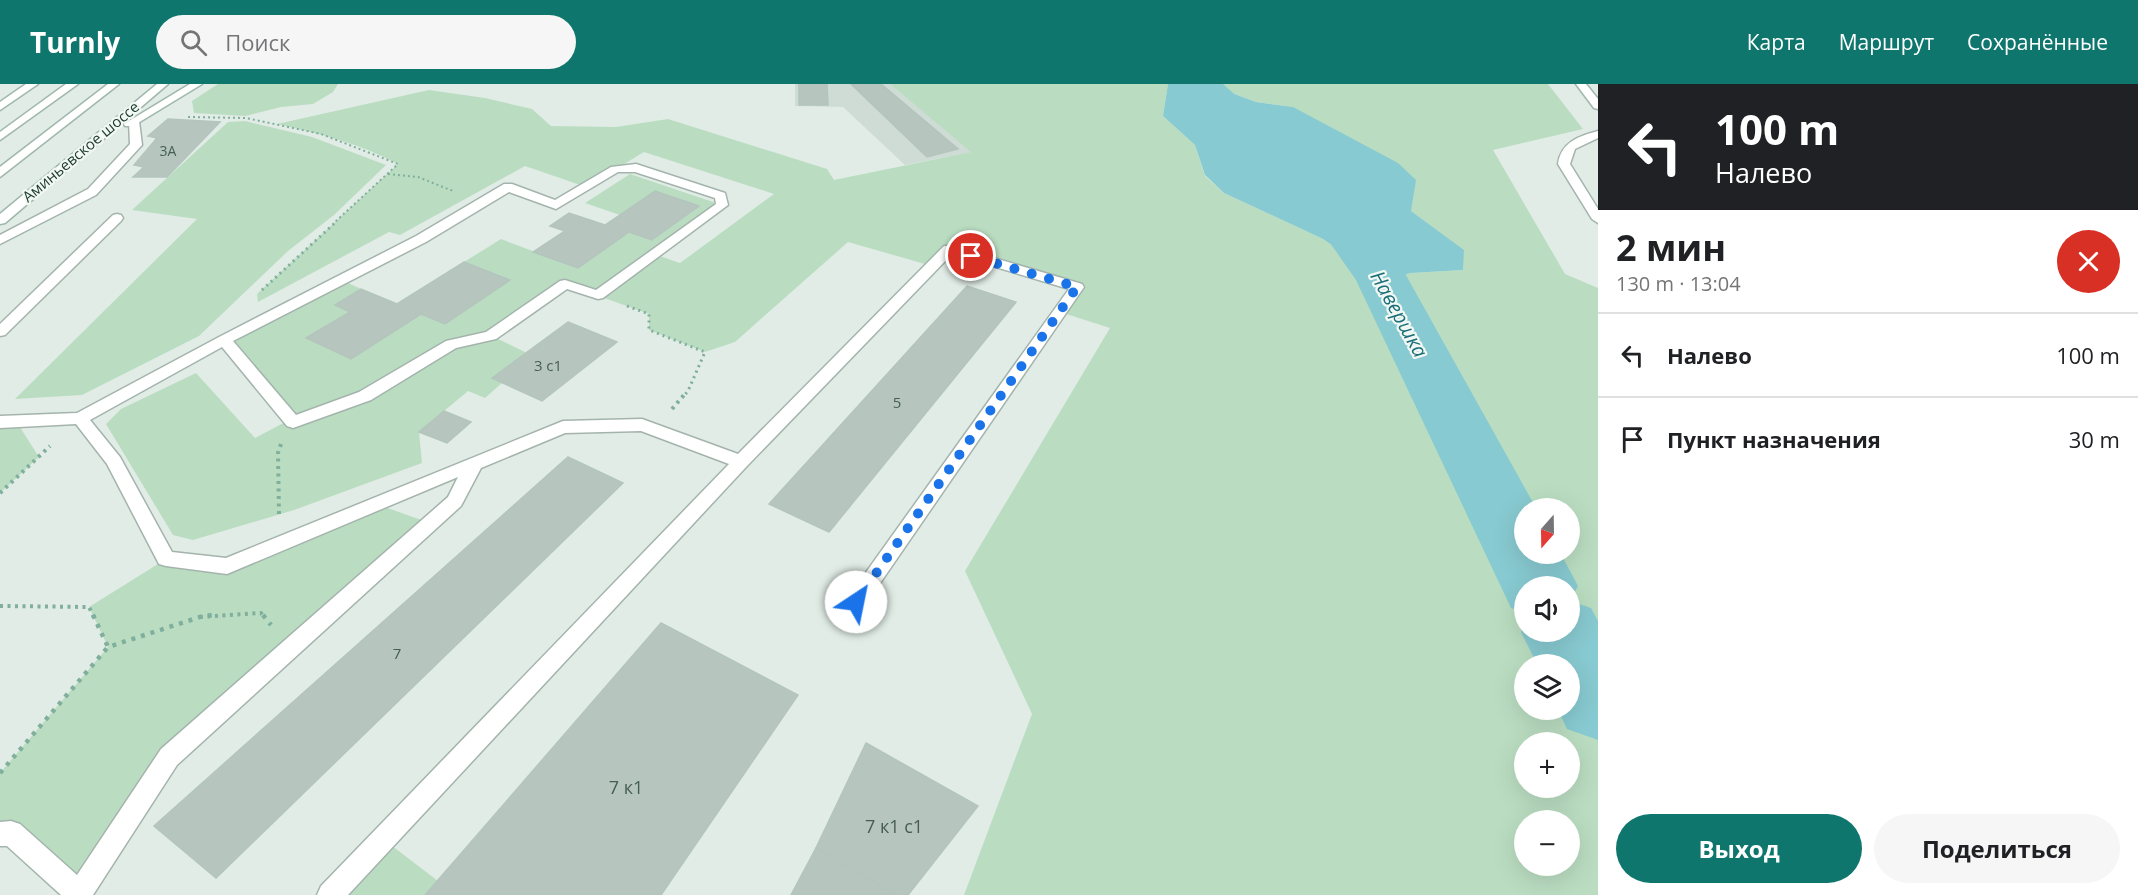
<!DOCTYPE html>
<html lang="ru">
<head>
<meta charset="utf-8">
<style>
  :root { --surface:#fff; --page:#f6f6f6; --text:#202124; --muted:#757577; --line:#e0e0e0; --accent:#0f766e }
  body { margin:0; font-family:"Open Sans",sans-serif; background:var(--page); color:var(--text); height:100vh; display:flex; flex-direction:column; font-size:22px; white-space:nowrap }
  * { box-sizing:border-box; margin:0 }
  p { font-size:20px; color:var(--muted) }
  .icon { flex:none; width:33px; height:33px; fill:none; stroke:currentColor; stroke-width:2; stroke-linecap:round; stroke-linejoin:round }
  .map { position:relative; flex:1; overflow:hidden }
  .sheet { display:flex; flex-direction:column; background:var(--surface); width:540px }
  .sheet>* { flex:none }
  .hud { background:#202124; color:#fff; overflow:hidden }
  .needle { width:39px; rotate:200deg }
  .controls { position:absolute; left:1514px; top:414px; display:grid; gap:12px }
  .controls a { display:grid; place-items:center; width:66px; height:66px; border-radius:50%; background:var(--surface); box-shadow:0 6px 24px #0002; font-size:30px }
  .pin { position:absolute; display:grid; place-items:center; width:51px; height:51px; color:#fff; margin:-26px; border:3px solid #fff; border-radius:50%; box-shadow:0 2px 6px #0007 }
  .me { position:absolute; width:66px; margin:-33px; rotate:34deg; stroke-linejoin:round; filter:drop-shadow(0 0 4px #0008) }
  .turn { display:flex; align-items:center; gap:21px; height:126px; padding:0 18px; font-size:27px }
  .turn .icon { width:78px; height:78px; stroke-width:2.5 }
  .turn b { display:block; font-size:42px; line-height:51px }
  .round { display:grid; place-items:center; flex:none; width:63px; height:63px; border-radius:32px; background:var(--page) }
  .headline { display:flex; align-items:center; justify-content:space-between; height:102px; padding:0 18px }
  h1 { font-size:36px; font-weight:700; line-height:45px }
  .primary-button { display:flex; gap:12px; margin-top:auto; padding:12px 18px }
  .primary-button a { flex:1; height:69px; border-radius:36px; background:var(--accent); color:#fff; font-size:24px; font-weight:700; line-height:69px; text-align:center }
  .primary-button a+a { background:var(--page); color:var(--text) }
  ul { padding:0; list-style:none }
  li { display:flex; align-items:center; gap:18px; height:84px; padding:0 18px; border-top:2px solid var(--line) }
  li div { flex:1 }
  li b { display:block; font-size:22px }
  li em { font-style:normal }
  header { display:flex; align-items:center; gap:36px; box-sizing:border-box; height:84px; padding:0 30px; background:var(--accent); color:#fff }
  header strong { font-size:28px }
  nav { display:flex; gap:33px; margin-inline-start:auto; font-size:21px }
  .search { width:420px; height:54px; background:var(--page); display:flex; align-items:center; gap:15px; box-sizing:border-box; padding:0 21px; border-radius:33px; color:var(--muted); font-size:22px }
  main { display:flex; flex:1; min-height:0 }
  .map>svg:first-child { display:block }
</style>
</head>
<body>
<header>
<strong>Turnly</strong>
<div class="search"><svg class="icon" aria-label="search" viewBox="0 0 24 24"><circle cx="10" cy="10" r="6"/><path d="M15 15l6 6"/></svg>Поиск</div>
<nav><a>Карта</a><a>Маршрут</a><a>Сохранённые</a></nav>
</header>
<main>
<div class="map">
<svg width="1598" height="811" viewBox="0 0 1598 811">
  <rect width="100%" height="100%" fill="#e1ece6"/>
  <!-- built -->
  <path fill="#cfdbd5" d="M795,0H890L972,68L905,81L843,23L795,22Z"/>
  <!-- green -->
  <g fill="#baddc1" fill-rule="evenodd">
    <path d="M218,0H338L333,8L313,20L281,23L245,32L194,29L192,17Z"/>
    <path d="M890,0H1168L1163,32L1195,61L1205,92L1224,109L1323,155L1384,196L1411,189L1463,186V166L1411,127L1293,23L1256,18L1229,8L1220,0H1548L1583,45L1493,66L1565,190L1598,204V811H964L1032,630L965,487L1110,244L1060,228L1077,204L950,165L932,182L848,158L735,258L705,268L649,246V230L565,200L492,252L527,269L492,294L502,299L485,314L468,307L419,348L422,379L294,426L193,456L173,451L106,340L121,325L196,289L255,354L289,336L228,260L346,198L361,205L350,228L307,254L351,275L421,230L464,178L501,155L578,184L629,148L653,156L699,122L655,108L620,131L585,119L630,90L722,121L654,170L680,179L774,110L644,68L586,103L525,82L400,151L389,148L258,218L257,210L398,80C361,60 318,49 277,40L429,6L485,14L532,25L551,42L616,43L668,35L827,85L834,96L971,68ZM1524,424H1569V470H1524ZM1524,502H1569V548H1524ZM1524,580H1569V626H1524ZM1524,658H1569V704H1524ZM1524,736H1569V782H1524Z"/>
    <path d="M245,37L312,53L386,81L334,131L288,167L199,252L82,311L15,315L197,135L132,126L228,38Z"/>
    <path d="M16,337L39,373L0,409V338Z"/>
    <path d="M376,420L430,439L169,673L79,810L0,750V689L108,563L89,523L166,475L227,481Z"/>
    <path d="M383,755L438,797L425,811H330Z"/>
  </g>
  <!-- water -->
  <path fill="#88cad1" d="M1168,0H1220L1229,8L1256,18L1293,23L1398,79L1416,96L1411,127L1464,166L1463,186L1411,189L1383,196L1323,155L1224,109L1205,91L1195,61L1163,32Z"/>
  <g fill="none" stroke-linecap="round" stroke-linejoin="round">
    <!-- river -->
    <path fill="#88cad1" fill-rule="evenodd" d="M1180,0H1223L1341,106L1402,184L1536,424H1524V470H1561L1578,502L1570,517L1591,524L1598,537V656L1567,645L1558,626H1569V580H1537L1521,548L1524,543V548H1569V502H1524V528L1511,524L1356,196L1307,126L1186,8Z"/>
  </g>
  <!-- building -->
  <g fill="#b6c6bf" stroke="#b3c5bd" stroke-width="1.5">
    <path d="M799,0H827L828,21H799Z"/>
    <path d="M851,0H881L958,65L927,73Z"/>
    <path d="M168,35L220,38L167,93H133L144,83L134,81L157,54L148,52Z"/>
    <path d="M655,107L699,122L652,156L629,148L578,184L533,168L565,147L550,142L569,129L605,141Z"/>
    <path d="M464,178L510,196L445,240L421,230L351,275L306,254L350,228L335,221L361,205L397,220Z"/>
    <path d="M967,202L1016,218L829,448L769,420Z"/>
    <path d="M568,238L617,258L542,317L492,294Z"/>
    <path d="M444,327L471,338L447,359L419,348Z"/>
    <path d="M568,373L623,399L216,794L154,742Z"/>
    <path d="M661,539L798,611L661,811H425Z"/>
    <path d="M866,659L978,722L908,811H896L816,764Z"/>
    <path d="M816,764L896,811H791Z"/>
  </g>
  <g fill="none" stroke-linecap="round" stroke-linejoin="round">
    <defs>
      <g id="lane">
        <path d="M134,34L139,37L142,61L96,111L0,160V151L88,105L130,60L129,37Z"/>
        <path d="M1598,47V54L1575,65L1570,80L1598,125V139L1592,135L1558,80C1561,58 1579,52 1598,47Z"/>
        <path d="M636,80L725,109L728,121L603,214L598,215L567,205L496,255L456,264L371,316L293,344L287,342L222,263L90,336L120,373L172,468L226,474L563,337L642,335L738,370L944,162H954L1082,200L1084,203L863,524L856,526L849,524L846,518L849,512L1069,205L952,170L747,382L348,811H317L321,802L729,380L641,347L565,349L481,384L461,422L177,681L93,811H61L7,762H0V738L11,737L20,740L77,791L161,665L448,413L458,393L227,490L166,482L159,480L107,380L76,340L0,344V332L77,329L219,253L416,152L504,100H512L555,116L611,83ZM618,88H635L715,114L716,120L596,206L565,196L560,197L486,248L446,257L359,308L296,331L233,257L426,158L509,108L556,125Z"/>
        <path d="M117,130L121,131L123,134L121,137L5,251L0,252V240L113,131Z"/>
      </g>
      <g id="secondary">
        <path d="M26,0H38L0,26V18Z"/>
        <path d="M66,0H78L0,56V48Z"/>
        <path d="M108,0H119L0,93V83Z"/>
        <path d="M157,0H168L5,139L0,140V130Z"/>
        <path d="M190,0H202L133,42H125L124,40Z"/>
        <path d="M1576,0H1586L1598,15V25L1594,24Z"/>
      </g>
    </defs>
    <!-- lane casing -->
    <use href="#lane" stroke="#a4b4ad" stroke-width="3"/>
    <!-- secondary casing -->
    <use href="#secondary" stroke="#9fb7ad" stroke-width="3"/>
    <!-- path-far3 -->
    <g stroke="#81af9e" stroke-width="2" stroke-dasharray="2 3" stroke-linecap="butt">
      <path d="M188,33L246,34L321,50L398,80L335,138"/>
      <path d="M388,90L418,93L453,107"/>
    </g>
    <!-- path-far2 -->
    <g stroke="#81af9e" stroke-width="3" stroke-dasharray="2 4" stroke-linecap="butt">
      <path d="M262,206L337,137"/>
      <path d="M627,222L649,230V246L705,268L688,307L683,313"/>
    </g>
    <!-- path-far1 -->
    <g stroke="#81af9e" stroke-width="4" stroke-dasharray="3 4.5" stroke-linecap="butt">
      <path d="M672,325L684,311"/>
      <path d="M0,409L50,362"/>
      <path d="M279,430L278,369L281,360"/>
      <path d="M0,522L89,523L94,533"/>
      <path d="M200,533L261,529L264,533"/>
    </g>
    <!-- path -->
    <g stroke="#81af9e" stroke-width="4.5" stroke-dasharray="4 6" stroke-linecap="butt">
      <path d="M93,531L108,563L203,532L214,531"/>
      <path d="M263,531L271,541"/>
      <path d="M0,689L108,563"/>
    </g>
    <!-- lane -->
    <use href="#lane" fill="#fff" fill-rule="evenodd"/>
    <!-- secondary -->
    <use href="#secondary" fill="#fff" fill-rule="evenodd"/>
  </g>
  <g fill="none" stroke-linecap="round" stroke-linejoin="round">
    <!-- route -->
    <path stroke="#1a73e8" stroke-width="10" stroke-dasharray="0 18" d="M856,518L1077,203L971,172"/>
  </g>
  <g text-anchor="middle" stroke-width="4.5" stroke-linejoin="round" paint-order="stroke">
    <!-- far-number labels -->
    <g font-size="14" fill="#465e56">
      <text x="168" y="72">3А</text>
    </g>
    <!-- far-street labels -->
    <g font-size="15" fill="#213c33" stroke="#f1f8f4">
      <text transform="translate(81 68) rotate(-40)" y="5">Аминьевское шоссе</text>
    </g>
    <!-- number labels -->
    <g font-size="15" fill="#465e56">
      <text x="548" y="287">3 с1</text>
      <text x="897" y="324">5</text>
      <text x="397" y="575">7</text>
    </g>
    <!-- near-number labels -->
    <g font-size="18" fill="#465e56">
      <text x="626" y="710">7 к1</text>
      <text x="894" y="749">7 к1 с1</text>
    </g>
    <!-- water labels -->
    <g font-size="20" font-style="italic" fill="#1b6e78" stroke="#f1f8f4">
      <text transform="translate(1399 230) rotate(61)" y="7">Навершка</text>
    </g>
  </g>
</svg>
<div class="controls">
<a><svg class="needle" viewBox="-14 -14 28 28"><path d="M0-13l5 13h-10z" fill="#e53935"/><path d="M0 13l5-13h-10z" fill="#757577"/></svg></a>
<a><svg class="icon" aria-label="sound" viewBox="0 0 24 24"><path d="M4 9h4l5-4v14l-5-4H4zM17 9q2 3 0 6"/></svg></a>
<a><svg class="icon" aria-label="layers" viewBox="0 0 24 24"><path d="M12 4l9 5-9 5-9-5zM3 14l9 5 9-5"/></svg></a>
<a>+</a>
<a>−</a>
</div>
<div class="pin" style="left:971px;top:172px;background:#d93025"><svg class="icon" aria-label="arrive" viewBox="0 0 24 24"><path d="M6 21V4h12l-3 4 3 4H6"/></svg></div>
<svg class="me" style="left:856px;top:518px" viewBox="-20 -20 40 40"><circle r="19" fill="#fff"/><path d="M0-13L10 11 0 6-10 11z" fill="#1a73e8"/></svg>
</div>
<section class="sheet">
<div class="hud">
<div class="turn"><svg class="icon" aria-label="left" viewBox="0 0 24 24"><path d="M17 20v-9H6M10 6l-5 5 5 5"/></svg><div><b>100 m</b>Налево</div></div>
</div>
<div class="headline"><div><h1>2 мин</h1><p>130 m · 13:04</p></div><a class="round" style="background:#d93025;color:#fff"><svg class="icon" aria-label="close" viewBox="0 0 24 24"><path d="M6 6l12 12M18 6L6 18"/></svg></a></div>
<ul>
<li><svg class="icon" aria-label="left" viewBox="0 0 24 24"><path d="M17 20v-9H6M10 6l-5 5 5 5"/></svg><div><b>Налево</b></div><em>100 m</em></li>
<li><svg class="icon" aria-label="arrive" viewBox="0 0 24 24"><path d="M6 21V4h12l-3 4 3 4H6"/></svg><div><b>Пункт назначения</b></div><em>30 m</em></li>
</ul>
<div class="primary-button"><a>Выход</a><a>Поделиться</a></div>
</section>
</main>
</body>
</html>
